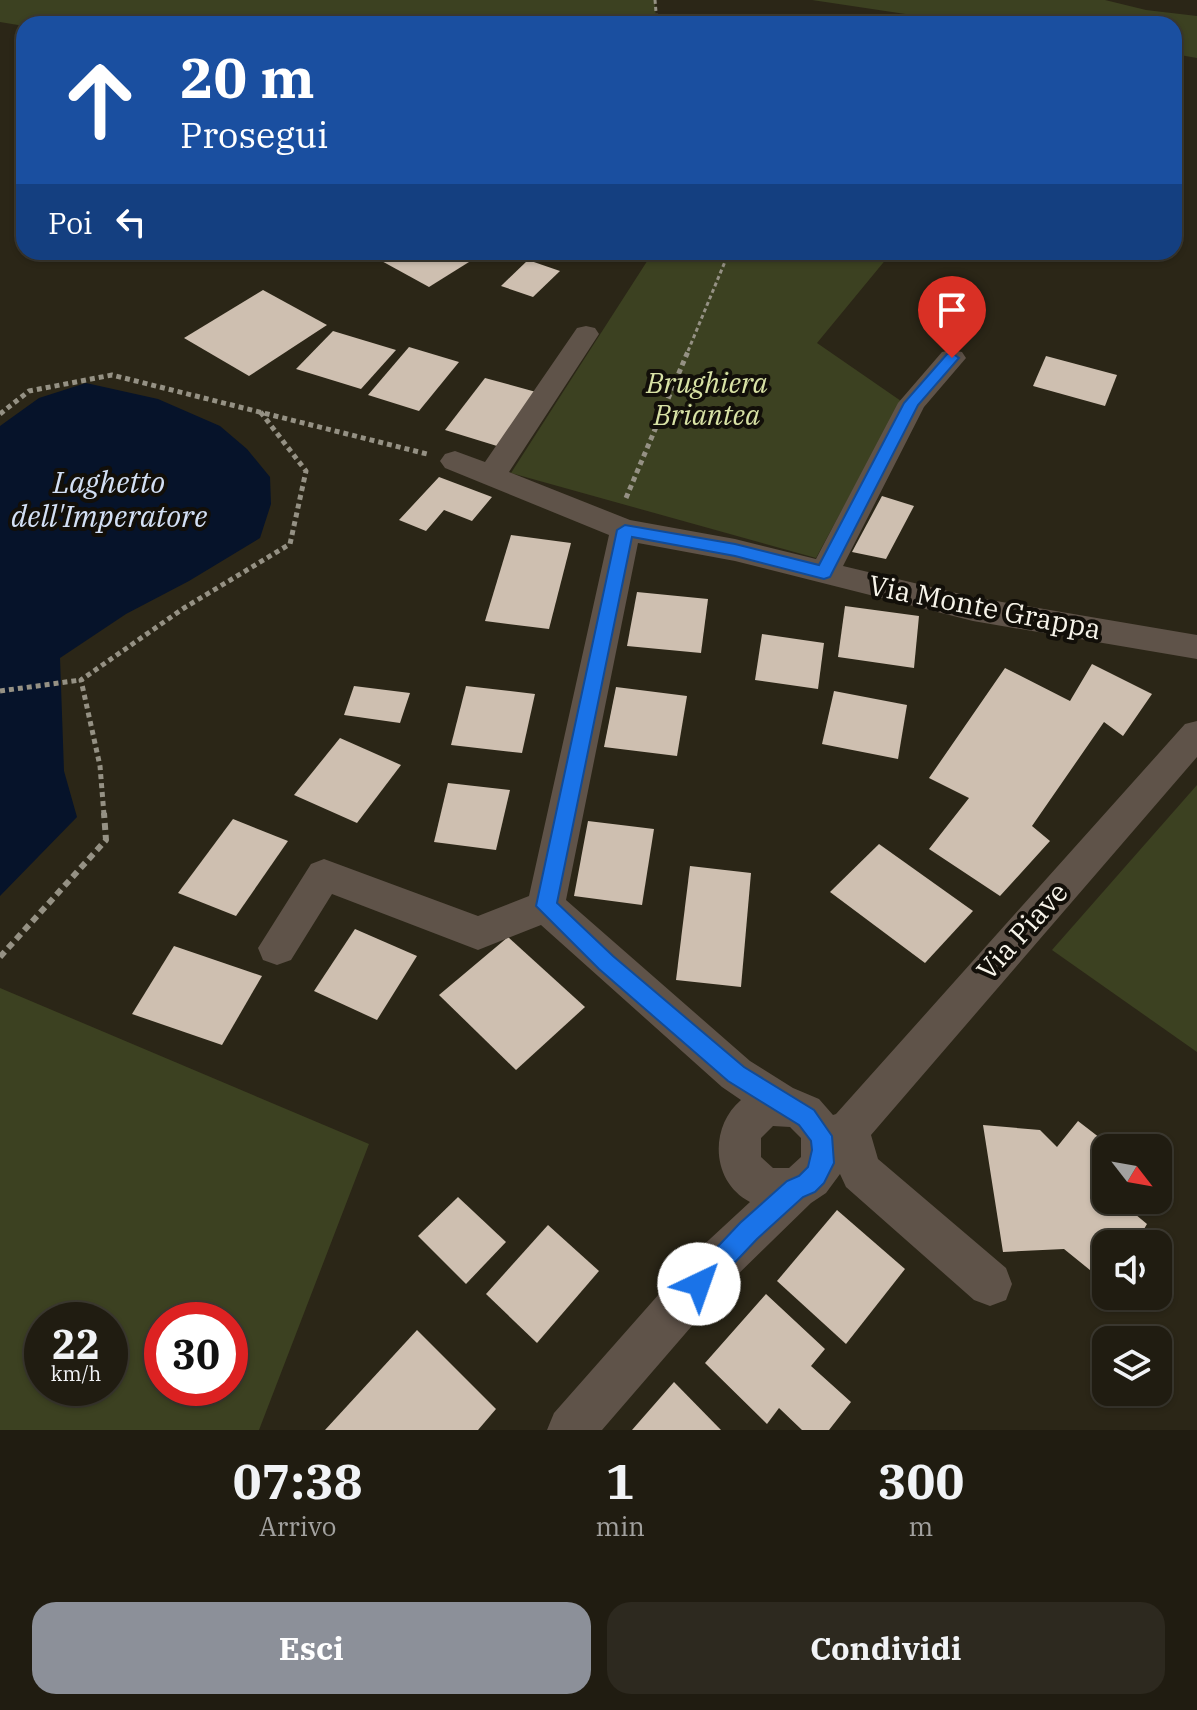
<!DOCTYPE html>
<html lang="it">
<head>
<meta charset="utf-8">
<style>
  :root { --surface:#201c11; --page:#2d291f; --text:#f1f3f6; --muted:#a2a19f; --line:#3d3a31; --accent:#8c9099 }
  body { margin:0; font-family:"IBM Plex Serif",serif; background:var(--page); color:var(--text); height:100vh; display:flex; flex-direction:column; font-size:30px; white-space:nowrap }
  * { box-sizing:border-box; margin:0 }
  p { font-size:26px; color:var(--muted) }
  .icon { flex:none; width:44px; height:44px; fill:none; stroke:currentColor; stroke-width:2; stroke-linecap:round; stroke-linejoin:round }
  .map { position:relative; height:1430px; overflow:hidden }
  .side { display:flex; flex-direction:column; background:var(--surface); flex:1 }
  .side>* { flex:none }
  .banner { position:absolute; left:16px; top:16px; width:1166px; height:244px; border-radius:24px; box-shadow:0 2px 6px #0004,0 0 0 2px var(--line); background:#1a4fa0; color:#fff; overflow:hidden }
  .needle { width:52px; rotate:121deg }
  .controls { position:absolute; left:1092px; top:1134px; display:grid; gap:16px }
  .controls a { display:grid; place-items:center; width:80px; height:80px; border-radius:16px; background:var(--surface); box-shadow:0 2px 6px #0004,0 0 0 2px var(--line); font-size:40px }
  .speed { position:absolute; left:24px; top:1302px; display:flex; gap:16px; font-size:40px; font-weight:700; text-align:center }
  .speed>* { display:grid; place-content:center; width:104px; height:104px; border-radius:50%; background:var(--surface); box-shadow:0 2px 6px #0004,0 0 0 2px var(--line); line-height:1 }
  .speed small { font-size:20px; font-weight:400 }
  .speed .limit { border:12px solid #d22; background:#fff; color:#111 }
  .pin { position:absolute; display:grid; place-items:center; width:68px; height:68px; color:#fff; margin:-82px -34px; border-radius:50% 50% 50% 0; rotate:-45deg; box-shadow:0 0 8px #0007 }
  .pin .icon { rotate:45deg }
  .me { position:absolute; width:88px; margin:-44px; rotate:42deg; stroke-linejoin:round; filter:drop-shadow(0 0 6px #0008) }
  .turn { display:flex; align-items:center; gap:28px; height:168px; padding:0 32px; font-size:36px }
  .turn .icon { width:104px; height:104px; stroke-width:2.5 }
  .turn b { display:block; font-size:56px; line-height:68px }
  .then { display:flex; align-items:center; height:76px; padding:0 32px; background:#0003; gap:16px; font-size:30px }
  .eta { display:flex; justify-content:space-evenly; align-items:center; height:136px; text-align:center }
  .eta b { font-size:48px; font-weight:700; line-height:56px }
  .cta { display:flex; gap:16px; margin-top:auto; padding:16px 32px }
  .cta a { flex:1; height:92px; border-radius:24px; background:var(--accent); color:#fff; font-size:32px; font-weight:700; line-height:92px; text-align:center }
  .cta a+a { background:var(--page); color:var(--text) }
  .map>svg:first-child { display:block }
</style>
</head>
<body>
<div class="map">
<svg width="1197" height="1430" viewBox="0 0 1197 1430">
  <rect width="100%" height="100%" fill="#2b2617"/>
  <!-- green -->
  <g fill="#3c4121" fill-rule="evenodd">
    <path d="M0,0H655L656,24L24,26L0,22Z"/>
    <path d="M812,0H1105L1146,10L1197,16V58L1174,54V24H972Z"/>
    <path d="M653,252H892L817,343L901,401L816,558L511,473Z"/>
    <path d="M1197,785V1052L1052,950Z"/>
    <path d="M0,988L369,1144L259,1430H0ZM110,1320V1388H42V1320ZM230,1320V1388H162V1320Z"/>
  </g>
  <!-- water -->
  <path fill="#06132a" d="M86,383L158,399L220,426L247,449L270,477L271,504L260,538L189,581L126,614L60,658L64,771L77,817L0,896V426L39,398Z"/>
  <!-- building -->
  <g fill="#cebfb0">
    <path d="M389,252H485L429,287L378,259Z"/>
    <path d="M528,260L560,271L533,297L501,286Z"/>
    <path d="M263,290L327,325L249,376L184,338Z"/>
    <path d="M333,331L396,350L361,389L296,369Z"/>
    <path d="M409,347L459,362L419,411L368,395Z"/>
    <path d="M1046,356L1117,375L1105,406L1033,386Z"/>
    <path d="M485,378L536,392L497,446L445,430Z"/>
    <path d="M439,477L492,497L472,521L444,510L426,531L399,520Z"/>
    <path d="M882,496L914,506L886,559L852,552Z"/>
    <path d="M511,535L571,543L549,629L485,621Z"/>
    <path d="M637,592L708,599L701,653L627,646Z"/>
    <path d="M845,606L919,616L914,668L838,657Z"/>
    <path d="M762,634L824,643L818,689L755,680Z"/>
    <path d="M1092,664L1152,694L1123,736L1104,722L1032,826L1050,841L1000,896L929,849L969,798L929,778L1005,668L1070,701Z"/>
    <path d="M354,686L410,693L400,723L344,715Z"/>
    <path d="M466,686L535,694L522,753L451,745Z"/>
    <path d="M616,687L687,696L677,756L604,747Z"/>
    <path d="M834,691L907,705L898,759L822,744Z"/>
    <path d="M340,738L401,765L357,823L294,795Z"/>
    <path d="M448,783L510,790L496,850L434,842Z"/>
    <path d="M233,819L288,841L236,916L178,893Z"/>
    <path d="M588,821L654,829L642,905L574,896Z"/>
    <path d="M879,844L973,911L925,963L830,892Z"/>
    <path d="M690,866L751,873L741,987L676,980Z"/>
    <path d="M355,929L417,956L377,1020L314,991Z"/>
    <path d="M508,937L585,1007L516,1070L439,995Z"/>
    <path d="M174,946L262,976L222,1045L132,1014Z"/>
    <path d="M1078,1121L1113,1148H1106V1170L1098,1184L1106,1190V1200H1118L1147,1224L1135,1244H1106V1283L1064,1249L1003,1252L983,1125L1040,1130L1057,1147Z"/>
    <path d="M458,1197L506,1242L466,1284L418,1236Z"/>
    <path d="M837,1210L905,1269L846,1344L777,1281Z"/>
    <path d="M548,1225L599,1271L537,1343L486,1294Z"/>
    <path d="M766,1294L825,1349L811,1366L851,1402L829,1430H802L779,1408L767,1424L705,1363Z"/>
    <path d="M417,1330L496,1409L478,1430H325Z"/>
    <path d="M674,1382L721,1430H632Z"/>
  </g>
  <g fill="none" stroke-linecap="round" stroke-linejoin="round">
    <!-- path-far2 -->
    <g stroke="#959184" stroke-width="3" stroke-dasharray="4 3" stroke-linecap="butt">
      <path d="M655,0L657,24"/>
      <path d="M688,351L729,252"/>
    </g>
    <!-- path-far1 -->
    <g stroke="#959184" stroke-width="5" stroke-dasharray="5 4" stroke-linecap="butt">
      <path d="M0,414L29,391L112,375L427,454"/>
      <path d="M626,498L689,349"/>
      <path d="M0,691L81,680"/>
      <path d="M104,815L100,766L81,680L184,608L290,544L306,471L259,410"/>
    </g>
    <!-- path -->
    <path stroke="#959184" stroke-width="6" stroke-dasharray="7 5" stroke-linecap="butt" d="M0,957L106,840L104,813"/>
    <!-- street -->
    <path fill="#5f5349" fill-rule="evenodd" d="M586,326L595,328L599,334L509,472L630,520L735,539L816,559L898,403L942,352L952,350L962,352L966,358L924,407L843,566L973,597L1197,635V659L973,621L735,561L638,543L566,900L750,1061L793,1088L819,1099L833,1115L836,1114L1185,724L1197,721V757L871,1135L878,1159L1006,1268L1012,1284L1006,1300L990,1306L974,1300L846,1187L840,1174L826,1193L811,1203L729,1283L602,1430H547L554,1413L697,1251L750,1202C711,1182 709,1127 741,1100L722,1087L541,925L478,950L332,894L291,960L277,965L263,960L258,948L311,864L324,859L478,916L529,896L609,535L445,468L440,461L445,454L455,451L485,462L577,328ZM773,1126L790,1127L801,1138V1157L789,1168H773L761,1157V1138Z"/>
  </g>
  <!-- route -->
  <path fill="#1a73e8" stroke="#114b97" stroke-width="2" d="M952,353L959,358L918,405L830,577L824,579L735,556L632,537L557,903L613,956L744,1067L814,1110L832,1136L834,1163L824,1183L815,1192L803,1197L757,1239L707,1292L699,1296L690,1292L687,1284L690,1276L740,1223L787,1181L799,1176L808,1167L812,1150L811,1141L799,1125L728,1081L599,969L536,906L617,530L625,525L735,544L819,565L904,403L947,354Z"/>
  <g text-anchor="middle" stroke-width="8" stroke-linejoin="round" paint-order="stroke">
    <!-- park labels -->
    <g font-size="28" font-style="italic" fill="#d8e2a5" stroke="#120f09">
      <text x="707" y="393">Brughiera<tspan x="707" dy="32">Briantea</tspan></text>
    </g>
    <!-- street labels -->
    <g font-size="28" fill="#f7f4ea" stroke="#120f09">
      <text transform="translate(985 607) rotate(11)" y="10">Via Monte Grappa</text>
      <text transform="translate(1022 931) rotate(-48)" y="10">Via Piave</text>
    </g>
    <!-- water labels -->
    <g font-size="30" font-style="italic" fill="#d3e0f5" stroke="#120f09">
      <text x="109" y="493">Laghetto<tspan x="109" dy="34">dell'Imperatore</tspan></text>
    </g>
  </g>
</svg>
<div class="controls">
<a><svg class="needle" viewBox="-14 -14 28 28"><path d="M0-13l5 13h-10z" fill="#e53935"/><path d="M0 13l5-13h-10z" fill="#a2a19f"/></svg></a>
<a><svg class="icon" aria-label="sound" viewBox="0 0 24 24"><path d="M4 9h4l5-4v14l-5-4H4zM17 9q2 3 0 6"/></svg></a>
<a><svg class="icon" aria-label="layers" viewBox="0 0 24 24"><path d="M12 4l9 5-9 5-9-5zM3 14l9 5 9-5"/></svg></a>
</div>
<div class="speed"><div>22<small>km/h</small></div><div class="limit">30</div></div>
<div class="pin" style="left:952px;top:358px;background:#d93025"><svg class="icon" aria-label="arrive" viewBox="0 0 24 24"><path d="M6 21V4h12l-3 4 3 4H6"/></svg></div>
<svg class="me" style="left:699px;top:1284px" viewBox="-20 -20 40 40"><circle r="19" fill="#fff"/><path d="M0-13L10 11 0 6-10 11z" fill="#1a73e8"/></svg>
<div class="banner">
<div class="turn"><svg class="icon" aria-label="ahead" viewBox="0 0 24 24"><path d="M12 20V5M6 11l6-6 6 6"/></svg><div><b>20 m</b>Prosegui</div></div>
<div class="then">Poi<svg class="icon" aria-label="left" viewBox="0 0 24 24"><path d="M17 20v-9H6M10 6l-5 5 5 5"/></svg></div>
</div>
</div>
<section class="side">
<div class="eta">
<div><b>07:38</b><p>Arrivo</p></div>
<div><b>1</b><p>min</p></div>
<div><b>300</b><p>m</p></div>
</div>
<div class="cta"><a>Esci</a><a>Condividi</a></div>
</section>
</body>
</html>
